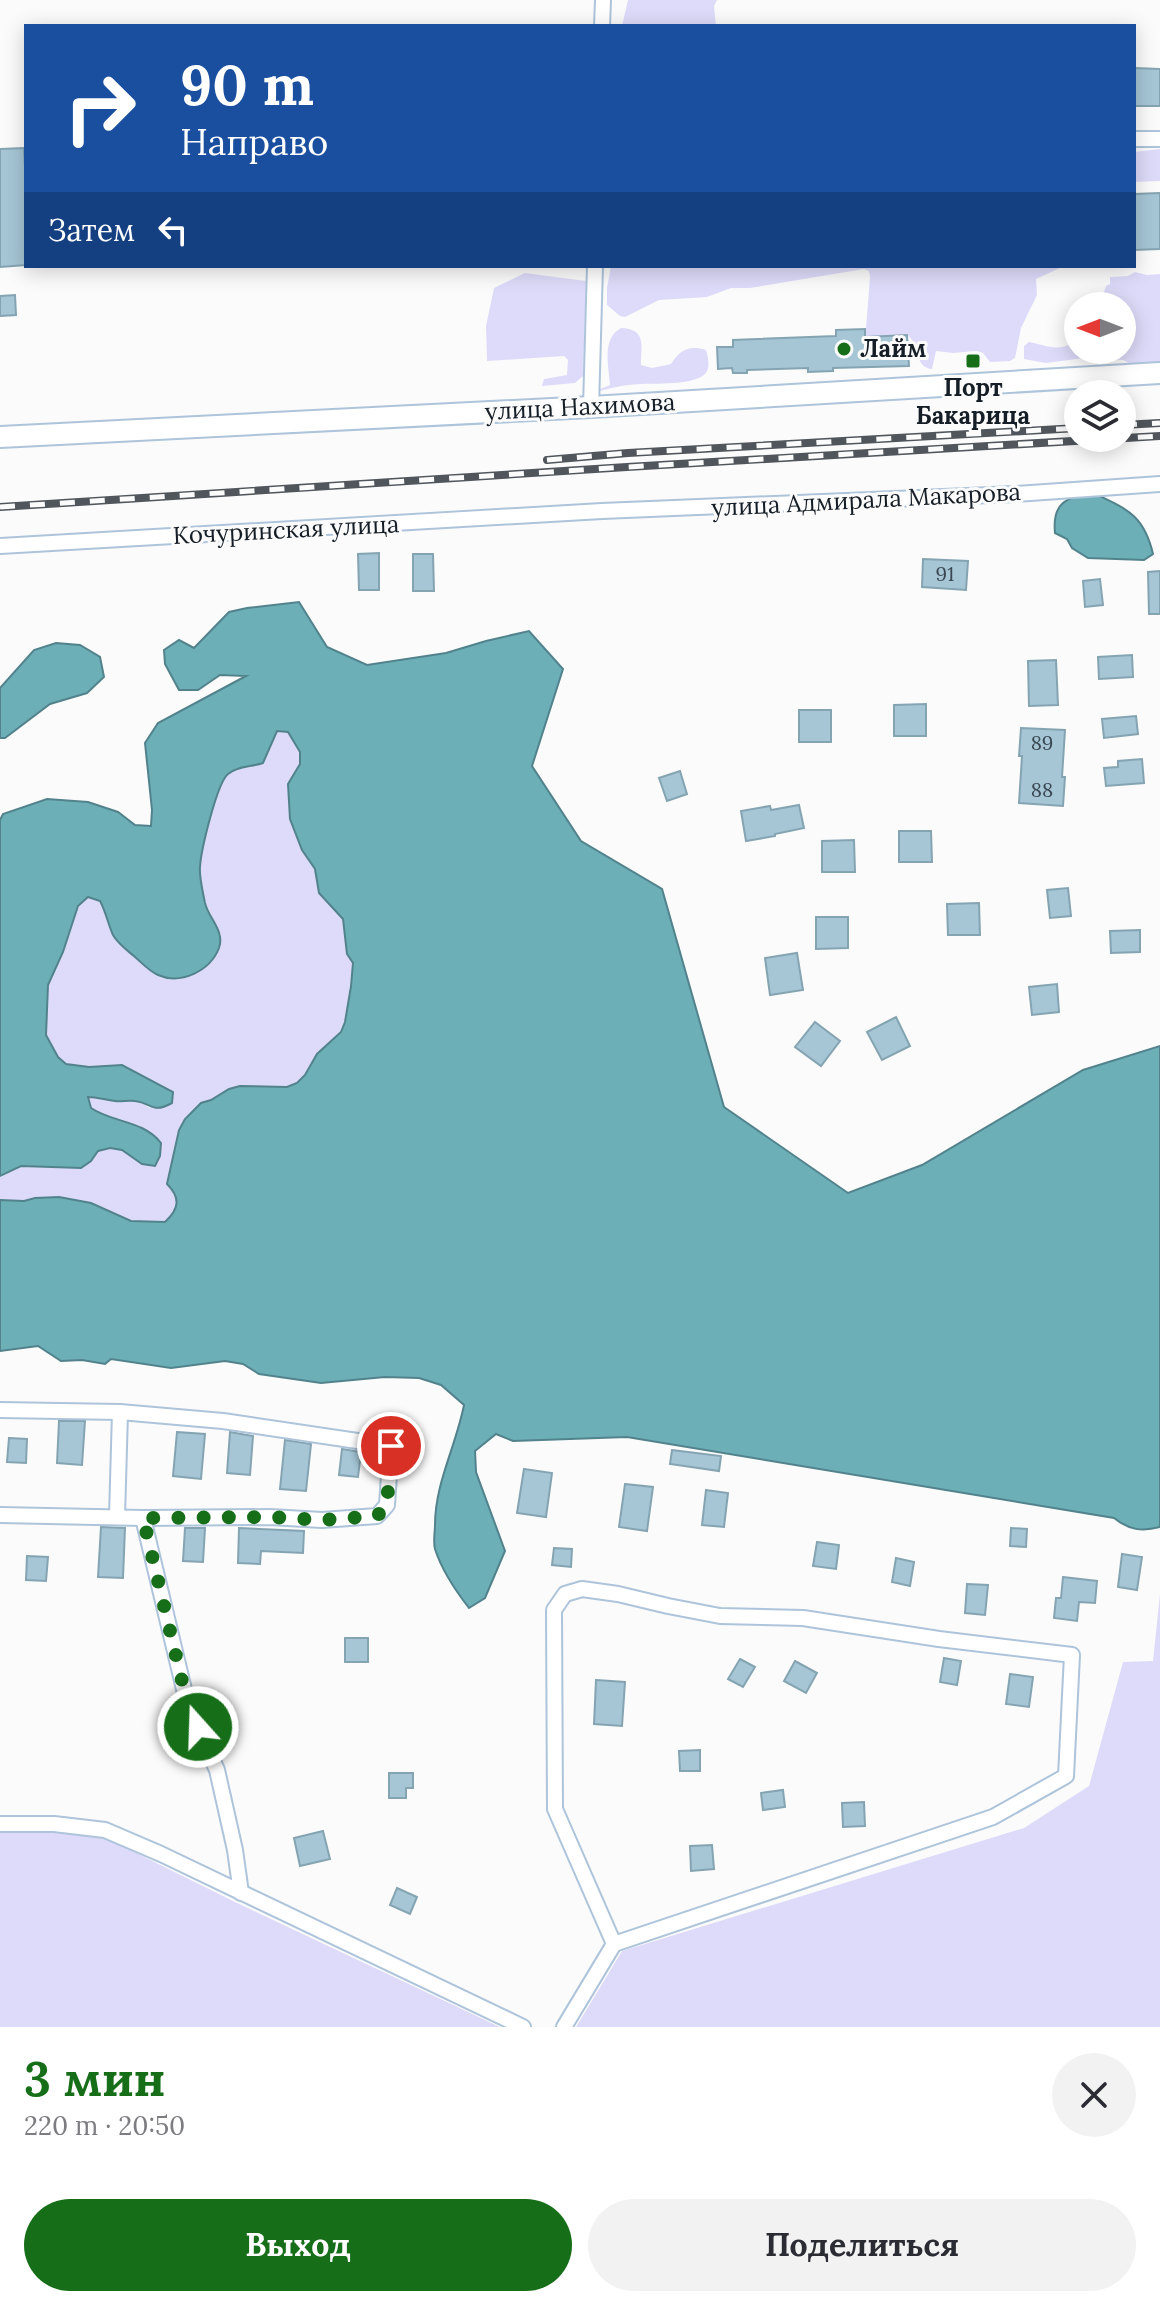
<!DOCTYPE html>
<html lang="ru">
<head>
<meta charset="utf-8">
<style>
  :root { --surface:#fff; --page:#f2f2f3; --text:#2b2b33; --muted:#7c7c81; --accent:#176e18 }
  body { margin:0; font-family:Lora,serif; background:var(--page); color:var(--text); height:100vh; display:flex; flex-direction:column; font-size:30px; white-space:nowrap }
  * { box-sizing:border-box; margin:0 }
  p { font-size:26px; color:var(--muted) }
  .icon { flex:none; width:44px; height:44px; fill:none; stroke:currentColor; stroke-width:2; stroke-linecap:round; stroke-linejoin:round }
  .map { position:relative; height:2027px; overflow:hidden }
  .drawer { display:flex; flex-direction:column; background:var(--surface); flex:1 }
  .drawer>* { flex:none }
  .hud { position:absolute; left:24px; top:24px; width:1112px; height:244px; border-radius:0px; box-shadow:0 4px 20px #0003; background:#1a4fa0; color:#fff; overflow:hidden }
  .needle { width:52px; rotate:270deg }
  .controls { position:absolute; left:1064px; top:292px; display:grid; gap:16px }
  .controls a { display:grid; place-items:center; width:72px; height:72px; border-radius:50%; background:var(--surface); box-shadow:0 4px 20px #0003; font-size:40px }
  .pin { position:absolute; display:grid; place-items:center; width:68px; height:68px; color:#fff; margin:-34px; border:4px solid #fff; border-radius:50%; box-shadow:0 2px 8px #0007 }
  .me { position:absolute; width:88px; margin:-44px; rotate:340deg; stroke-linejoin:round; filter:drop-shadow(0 0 6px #0008) }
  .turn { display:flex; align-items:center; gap:28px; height:168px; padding:0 24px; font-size:36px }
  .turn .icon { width:104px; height:104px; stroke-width:2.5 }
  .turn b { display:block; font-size:56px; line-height:68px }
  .then { display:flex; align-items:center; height:76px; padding:0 24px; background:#0003; gap:16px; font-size:30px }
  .round { display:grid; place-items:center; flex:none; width:84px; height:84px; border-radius:42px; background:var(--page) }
  .summary { display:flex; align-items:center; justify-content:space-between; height:136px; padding:0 24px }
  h1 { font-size:48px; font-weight:700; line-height:60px; color:var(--accent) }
  .cta { display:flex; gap:16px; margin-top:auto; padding:16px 24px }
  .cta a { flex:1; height:92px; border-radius:48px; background:var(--accent); color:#fff; font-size:32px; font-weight:700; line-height:92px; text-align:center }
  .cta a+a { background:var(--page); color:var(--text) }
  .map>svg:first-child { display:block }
</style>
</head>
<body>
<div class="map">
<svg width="1160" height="2027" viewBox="0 0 1160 2027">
  <rect width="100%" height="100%" fill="#fbfbfb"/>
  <!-- green -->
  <g fill="#dedbfa">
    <path d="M628,0H717L714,6L716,26H622Z"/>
    <path d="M1160,149V181L1134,182V152Z"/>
    <path d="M611,266H1064L1036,279L1037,295L1021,328L1015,358L1010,361L990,362L983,353L977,351L953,353L936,351L932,369C913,367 921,344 907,335L886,336L865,341L870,277L869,271L864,269L750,288H731L707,297L659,300L625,317L620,316L607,305V288Z"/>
    <path d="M1135,272L1147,275L1160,274V362L1149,366L1133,365L1123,360L1091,357L1046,363L1024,359V346L1029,342C1046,345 1063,355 1078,337V350H1122V306H1112L1111,301L1104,292L1106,286L1110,284V277L1128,276Z"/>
    <path d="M525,273L586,281L583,376L575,383L542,386L544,379L567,375L568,360L564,356L487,361L486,326L494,288Z"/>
    <path d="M621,328C647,329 641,346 641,365L652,368L671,364C680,350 689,345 706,350C708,357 711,368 705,374C692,387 647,382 629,385C617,386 604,390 591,393L610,385C609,366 601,339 621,328Z"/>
    <path d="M276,731L288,732L300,752V763L288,784L290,819L302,850L315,869L319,893L343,919L347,954L353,963L345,1022L341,1032L317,1054L305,1075L297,1083L287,1087L275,1086L229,1089L211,1100L201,1103L179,1130L167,1184C181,1198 179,1209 165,1222H131L121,1218L102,1207L70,1199L35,1198L24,1201L0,1200V1176L21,1166L81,1168L91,1161L98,1151L110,1147L122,1150L142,1164L154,1135C134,1121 110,1121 91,1108L88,1097L113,1101H138L150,1108L163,1086L122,1065L89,1067L66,1064L58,1057L46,1035L48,985L63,952L78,905L88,897L100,900C116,930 136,968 169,979L213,959L219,948L221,935L206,904L199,870L202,847L220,786L226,775L238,768L251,767L268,753Z"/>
    <path d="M1160,1594V2027H576L622,1951L1024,1828L1089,1786L1123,1662L1153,1661Z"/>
    <path d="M57,1828L106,1838L235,1902L500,2027H0V1830Z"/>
  </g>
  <!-- water -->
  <g fill="#6cafb7" stroke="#52838c" stroke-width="2">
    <path d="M1093,493C1127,509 1144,515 1153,554L1144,560L1088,558L1072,548L1067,539L1055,533C1052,503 1066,497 1093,493Z"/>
    <path d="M299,602L327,647L367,665L446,653L486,641L529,631L563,669L532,766L581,841L662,889L724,1107L848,1193L922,1165L1083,1070L1160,1046V1527C1142,1532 1129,1530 1114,1518L627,1437L513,1441L496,1434L475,1451L476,1472L505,1551L485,1598L469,1608C455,1590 442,1571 435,1549C433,1542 435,1532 435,1525C435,1483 456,1446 464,1405L441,1385L419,1378L385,1377L321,1383L259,1374L243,1364L225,1361L171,1368L111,1359L105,1364L82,1360L61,1361L38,1346L0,1351V1200L24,1201L35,1198L59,1197L91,1203L131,1221L165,1222C179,1209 181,1198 167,1184L179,1130L185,1119L201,1103L211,1100L229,1089L240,1086L287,1087L297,1083L305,1075L317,1054L341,1032L345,1022L351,986L353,963L347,954L343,919L319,893L315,869L302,850L290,819L288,784L300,764V752L288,732L277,731L263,763C252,767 237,766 228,774C217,783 201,850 200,867C199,877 203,892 205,903C209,919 225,931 219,948C210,971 181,985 158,975C149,971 142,963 135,957C127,950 118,944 113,935C108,924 106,912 100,901L88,897L78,906L63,952L48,985L46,1035L58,1057L66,1064L89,1067L122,1065L173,1092L172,1103C152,1114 152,1103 135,1101C128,1100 121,1102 115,1101C105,1100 98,1097 88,1097L91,1108C113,1123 143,1120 161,1143L160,1156L155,1166L142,1164L122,1150L110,1148L98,1151L91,1161L81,1168L21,1166L0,1176V820L3,814L47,799L88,802L118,812L135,825L151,826L152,810L145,743L158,723L246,676L220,675L198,690H179L165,664L164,650L179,640L194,648L229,612L247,608Z"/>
    <path d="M56,643L80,645L100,657L104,677L87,693L50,704L5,738H0V688L34,650Z"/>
  </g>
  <!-- building -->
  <g fill="#a6c6d5" stroke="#85a4b2" stroke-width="2">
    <path d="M1134,68L1160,69V106H1134Z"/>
    <path d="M24,148L26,188V265L0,267V149Z"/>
    <path d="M1160,193V249L1134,250V194Z"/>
    <path d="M15,295L16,315L0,316V296Z"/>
    <path d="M865,329V337L907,335L909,366L833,368V371L808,372V368L747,370V373H733L732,368L718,369L717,347H733V340L836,336V330Z"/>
    <path d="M379,553V590H359L358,554Z"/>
    <path d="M413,554H433L434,591H413Z"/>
    <path d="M923,559L968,561L966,590L922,587Z"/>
    <path d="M1160,571V614H1149L1148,572Z"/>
    <path d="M1100,579L1103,605L1085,607L1083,581Z"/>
    <path d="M1132,655L1133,677L1099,679L1098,657Z"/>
    <path d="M1056,660L1058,705L1029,706L1028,661Z"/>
    <path d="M926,704V736H894V705Z"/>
    <rect x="799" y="710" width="32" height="32"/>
    <path d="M1136,716L1138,734L1104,738L1102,719Z"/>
    <path d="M1021,728L1065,730L1062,777H1065L1063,806L1019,803L1022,756H1019Z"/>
    <path d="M1142,759L1144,783L1106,786L1104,768L1118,767V761Z"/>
    <path d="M680,771L687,794L667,801L659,778Z"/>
    <path d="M799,805L804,828L775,834V836L746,841L741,811L770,806L771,810Z"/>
    <path d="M899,831H931L932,862H899Z"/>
    <path d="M854,840L855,872H822V841Z"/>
    <path d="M1068,888L1071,916L1050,918L1047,890Z"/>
    <path d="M979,903L980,935H948L947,904Z"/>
    <path d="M816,917H848V948L816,949Z"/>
    <path d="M1140,930V952L1111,953L1110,931Z"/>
    <path d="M797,953L803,990L770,995L765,958Z"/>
    <path d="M1057,984L1059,1012L1032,1015L1029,987Z"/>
    <path d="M896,1017L910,1046L882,1060L867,1032Z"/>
    <path d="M815,1022L840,1041L821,1066L795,1047Z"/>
    <path d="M59,1421H85L82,1465L57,1463Z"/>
    <path d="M177,1432L205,1434L201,1479L173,1476Z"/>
    <path d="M230,1432L253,1436L250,1475L227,1473Z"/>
    <path d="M9,1438L27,1439L26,1463L7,1462Z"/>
    <path d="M285,1440L311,1444L306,1491L280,1489Z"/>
    <path d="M342,1449L361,1452L358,1477L339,1475Z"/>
    <path d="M672,1450L721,1456L719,1471L670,1464Z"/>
    <path d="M524,1469L552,1473L546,1517L517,1513Z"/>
    <path d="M625,1484L653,1487L647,1531L619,1527Z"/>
    <path d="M706,1490L728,1493L724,1527L702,1525Z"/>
    <path d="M101,1527L125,1528L123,1578L98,1577Z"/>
    <path d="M185,1528H205L203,1562L183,1561Z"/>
    <path d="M239,1528L304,1531L303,1553L261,1551L260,1564L238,1563Z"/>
    <path d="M1011,1528L1027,1529L1026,1547L1010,1546Z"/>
    <path d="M817,1542L839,1545L836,1569L813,1566Z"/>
    <path d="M554,1548L572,1549L571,1567L552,1565Z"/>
    <path d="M1122,1554L1142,1557L1137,1590L1118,1587Z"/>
    <path d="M27,1556L48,1557L46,1581L26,1580Z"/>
    <path d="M896,1558L914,1562L910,1586L892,1582Z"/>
    <path d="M1063,1577L1097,1581L1095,1603L1079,1602L1077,1621L1054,1618L1056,1598H1061Z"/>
    <path d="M967,1584L988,1585L985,1615L965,1613Z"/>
    <rect x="345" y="1638" width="23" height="24"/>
    <path d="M944,1658L961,1661L957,1685L940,1682Z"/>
    <path d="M740,1659L755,1667L743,1687L728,1679Z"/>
    <path d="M795,1661L817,1673L806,1693L784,1681Z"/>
    <path d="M1010,1674L1033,1677L1029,1707L1006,1704Z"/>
    <path d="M596,1680L625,1682L622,1726L594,1724Z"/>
    <path d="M700,1750V1771H680L679,1751Z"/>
    <path d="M389,1773H413V1788H406V1798H389Z"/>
    <path d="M783,1790L785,1807L763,1810L761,1793Z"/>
    <path d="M864,1802L865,1826L843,1827L842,1803Z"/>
    <path d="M323,1831L330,1859L300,1866L294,1838Z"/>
    <path d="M712,1845L714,1869L691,1871L690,1846Z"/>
    <path d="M397,1888L417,1897L410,1914L390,1905Z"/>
  </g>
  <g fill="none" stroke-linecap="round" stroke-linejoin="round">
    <defs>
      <g id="street">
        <path d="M602,26L603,0"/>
        <path d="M1134,139H1160"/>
        <path d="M591,407L595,266"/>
        <path d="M0,546L602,511L1015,494L1160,484"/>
        <path d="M0,1410L120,1412L223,1421L391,1446L387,1505L377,1516L322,1520L270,1517L143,1518L0,1515"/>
        <path d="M117,1517L120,1412"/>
        <path d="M143,1518L188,1706L217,1770L235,1850L241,1893"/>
        <path d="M0,1824H54L105,1830L161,1854L523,2027"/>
        <path d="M564,2027L614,1944L993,1817L1066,1776L1072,1655L939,1639L803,1618L720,1616L668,1606L618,1594L582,1589L565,1594L554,1610L555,1809L614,1944"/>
      </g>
      <path id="secondary" d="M0,437L591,407L1160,373"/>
    </defs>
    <!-- street casing -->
    <use href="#street" stroke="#adc4da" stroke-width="18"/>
    <!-- secondary casing -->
    <use href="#secondary" stroke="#adc4da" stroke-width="24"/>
    <!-- street -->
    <use href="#street" stroke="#fff" stroke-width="14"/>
    <!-- secondary -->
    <use href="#secondary" stroke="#fff" stroke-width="20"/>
    <defs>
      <g id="rail">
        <path d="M1122,425L1160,423"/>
        <path d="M547,460L628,453L1078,428"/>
        <path d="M0,507L627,467L1160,436"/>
      </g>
    </defs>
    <!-- rail casing -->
    <use href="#rail" stroke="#50565c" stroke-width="8"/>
    <!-- rail -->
    <use href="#rail" stroke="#fbfbfb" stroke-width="5" stroke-dasharray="15" stroke-linecap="butt"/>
  </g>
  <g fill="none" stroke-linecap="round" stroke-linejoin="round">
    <!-- route -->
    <path stroke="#176e18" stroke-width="14" stroke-dasharray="0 25.2" d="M198,1727L188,1706L143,1518L270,1517L322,1520L377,1516L387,1505L391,1446"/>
  </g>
  <!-- markers -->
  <g fill="#176e18" stroke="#fbfbfb" stroke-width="3">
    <circle cx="844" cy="349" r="8"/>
    <rect x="965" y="353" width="16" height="16" rx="4"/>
  </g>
  <g text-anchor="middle" stroke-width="6" stroke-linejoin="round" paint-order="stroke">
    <!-- number labels -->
    <g font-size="20" fill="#394752">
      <text x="945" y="581">91</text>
      <text x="1042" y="750">89</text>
      <text x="1042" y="797">88</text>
    </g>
    <!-- poi labels -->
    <g font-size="24" font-weight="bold" fill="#151d26" stroke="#fbfbfb" text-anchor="start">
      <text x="860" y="357">Лайм</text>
      <text x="973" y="396" text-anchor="middle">Порт<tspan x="973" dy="28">Бакарица</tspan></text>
    </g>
    <!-- street labels -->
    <g font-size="24" fill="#151d26" stroke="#fbfbfb">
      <text transform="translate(580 407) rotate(-3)" y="8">улица Нахимова</text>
      <text transform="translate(866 500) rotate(-3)" y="8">улица Адмирала Макарова</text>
      <text transform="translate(286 530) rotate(-3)" y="8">Кочуринская улица</text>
    </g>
  </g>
</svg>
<div class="controls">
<a><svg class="needle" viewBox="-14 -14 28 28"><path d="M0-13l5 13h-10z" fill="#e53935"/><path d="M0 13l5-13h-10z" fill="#7c7c81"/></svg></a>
<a><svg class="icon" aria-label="layers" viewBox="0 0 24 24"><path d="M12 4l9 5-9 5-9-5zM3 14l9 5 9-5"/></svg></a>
</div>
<div class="pin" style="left:391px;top:1446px;background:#d93025"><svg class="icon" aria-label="arrive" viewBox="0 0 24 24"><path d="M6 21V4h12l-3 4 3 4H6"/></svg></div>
<svg class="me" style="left:198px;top:1727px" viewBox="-20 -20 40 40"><circle r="17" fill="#176e18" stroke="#fff" stroke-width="3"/><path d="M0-11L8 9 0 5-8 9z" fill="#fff"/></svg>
<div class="hud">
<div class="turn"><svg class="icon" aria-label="right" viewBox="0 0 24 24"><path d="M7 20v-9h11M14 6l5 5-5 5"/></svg><div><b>90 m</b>Направо</div></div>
<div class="then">Затем<svg class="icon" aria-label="left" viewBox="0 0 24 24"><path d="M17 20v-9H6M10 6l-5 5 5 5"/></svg></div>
</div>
</div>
<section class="drawer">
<div class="summary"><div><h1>3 мин</h1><p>220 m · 20:50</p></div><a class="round"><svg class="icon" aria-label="close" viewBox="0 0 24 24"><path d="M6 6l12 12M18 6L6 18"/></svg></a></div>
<div class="cta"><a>Выход</a><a>Поделиться</a></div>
</section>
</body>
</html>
